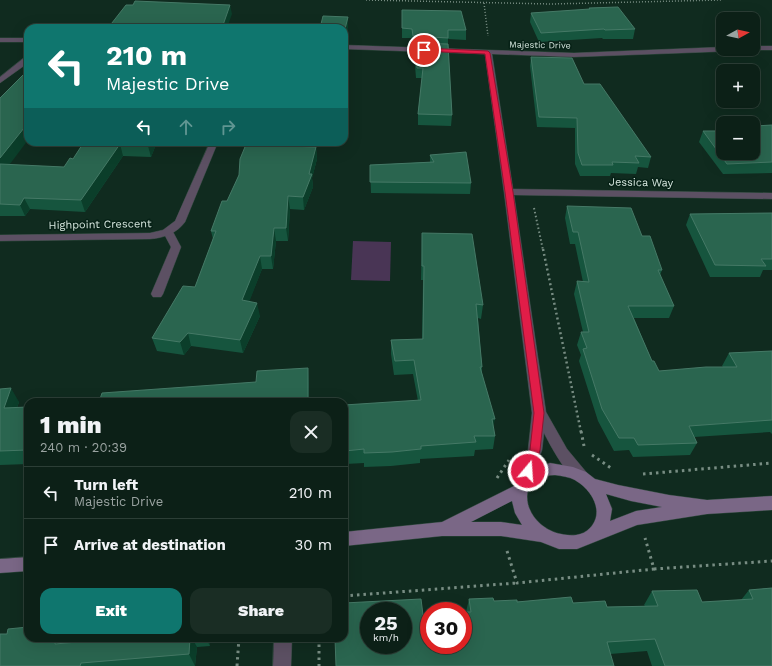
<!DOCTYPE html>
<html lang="en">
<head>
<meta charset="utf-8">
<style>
  :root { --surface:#0c2017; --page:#1a2d24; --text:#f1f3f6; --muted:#9aa3a1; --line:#2c3e36; --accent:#0f766e }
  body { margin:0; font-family:"Work Sans",sans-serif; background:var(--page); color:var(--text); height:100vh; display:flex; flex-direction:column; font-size:15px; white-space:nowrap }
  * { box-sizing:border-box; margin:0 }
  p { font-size:13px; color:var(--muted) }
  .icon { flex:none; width:22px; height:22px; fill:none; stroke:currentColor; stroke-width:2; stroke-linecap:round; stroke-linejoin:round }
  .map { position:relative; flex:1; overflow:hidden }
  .panel { position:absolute; left:24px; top:398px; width:324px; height:244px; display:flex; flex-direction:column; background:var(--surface); border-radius:12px; box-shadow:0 4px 16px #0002,0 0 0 1px var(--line) }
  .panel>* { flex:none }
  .hud { position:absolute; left:24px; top:24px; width:324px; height:122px; border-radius:12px; box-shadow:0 4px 16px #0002,0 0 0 1px var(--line); background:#0f766e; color:#fff; overflow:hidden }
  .needle { width:26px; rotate:82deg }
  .fabs { position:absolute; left:716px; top:12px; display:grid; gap:8px }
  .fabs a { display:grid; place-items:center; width:44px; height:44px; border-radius:8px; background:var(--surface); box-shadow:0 4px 16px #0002,0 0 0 1px var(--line); font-size:20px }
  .speed { position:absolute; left:360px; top:602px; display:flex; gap:8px; font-size:20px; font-weight:700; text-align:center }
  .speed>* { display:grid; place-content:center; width:52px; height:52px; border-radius:50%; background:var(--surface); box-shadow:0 4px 16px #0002,0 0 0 1px var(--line); line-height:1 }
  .speed small { font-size:10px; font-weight:400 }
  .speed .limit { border:6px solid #d22; background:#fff; color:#111 }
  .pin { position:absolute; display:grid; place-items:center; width:34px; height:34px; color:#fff; margin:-17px; border:2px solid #fff; border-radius:50%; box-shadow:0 1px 4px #0007 }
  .me { position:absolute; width:44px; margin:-22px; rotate:18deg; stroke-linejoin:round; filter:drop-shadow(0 0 3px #0008) }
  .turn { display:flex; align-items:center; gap:14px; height:84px; padding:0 16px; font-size:18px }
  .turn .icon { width:52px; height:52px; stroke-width:2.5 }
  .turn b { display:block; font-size:28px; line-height:34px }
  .lanes { display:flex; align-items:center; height:38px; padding:0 16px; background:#0003; justify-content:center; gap:20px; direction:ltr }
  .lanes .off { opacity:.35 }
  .round { display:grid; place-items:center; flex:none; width:42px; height:42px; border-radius:12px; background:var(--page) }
  .head { display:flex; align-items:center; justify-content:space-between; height:68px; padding:0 16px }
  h1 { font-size:24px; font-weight:800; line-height:30px }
  .action { display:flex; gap:8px; margin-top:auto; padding:8px 16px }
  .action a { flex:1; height:46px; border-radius:12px; background:var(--accent); color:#fff; font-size:16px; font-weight:800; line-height:46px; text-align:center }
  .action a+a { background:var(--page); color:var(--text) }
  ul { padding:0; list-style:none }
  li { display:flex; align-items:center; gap:12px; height:52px; padding:0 16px; border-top:1px solid var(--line) }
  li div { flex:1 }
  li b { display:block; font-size:15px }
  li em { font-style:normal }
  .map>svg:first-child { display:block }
</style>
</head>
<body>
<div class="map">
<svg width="772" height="666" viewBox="0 0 772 666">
  <rect width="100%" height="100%" fill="#102b1f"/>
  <!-- green -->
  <path fill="#493555" d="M353,241L391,242L390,281L351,280Z"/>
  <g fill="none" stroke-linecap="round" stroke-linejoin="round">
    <defs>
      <path id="lane" d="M168,229L172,230L181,247L163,294L161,297H153L151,294L171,247L163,232Z"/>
      <g id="street">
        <rect x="0" y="38" width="28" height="4"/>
        <path d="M344,45L574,53L723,47V49H740L736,51L574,57L492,54L513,189L772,193V199L514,195L546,412L567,449L587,473L589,477L587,481C584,483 582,484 578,482C567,476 550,445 544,433L542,450L530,485L525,487L520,485L518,481L528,450L532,413L504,192L485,54L344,49Z"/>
        <path d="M753,46H772V50H750L753,49Z"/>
        <path d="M25,57H28V63L0,83V77Z"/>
        <path d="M210,142H218L185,222C177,233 164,238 150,239L0,241V235L150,233L163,230L175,221Z"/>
        <path d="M274,638H292L291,666H273Z"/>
      </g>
      <g id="secondary">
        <path d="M550,463L573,467L586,472L595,479L618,485L669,495L707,500L772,496V510L707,514L637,525L577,549H559L541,542L501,536H442L344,546V532L442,522L514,486L525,472ZM555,475C562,476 569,477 575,480C592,490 605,512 590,528C586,532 582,534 576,535C527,539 506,476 555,475ZM606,494L631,501L662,507L636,511L610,521L612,509ZM512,501L515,513L522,525L501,522H471Z"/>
        <path d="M28,557V571L0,573V559Z"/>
      </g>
    </defs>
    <!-- lane casing -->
    <use href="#lane" stroke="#30493e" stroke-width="1"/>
    <!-- street casing -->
    <use href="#street" stroke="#30493e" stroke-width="1"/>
    <!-- secondary casing -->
    <use href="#secondary" stroke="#30493e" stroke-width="1"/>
    <!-- path-far3 -->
    <g stroke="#788d83" stroke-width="1.5" stroke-dasharray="1 2" stroke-linecap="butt">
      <path d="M366,0L551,4L721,0"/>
      <path d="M484,3L488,36"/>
    </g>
    <!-- path-far2 -->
    <path stroke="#788d83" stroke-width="2" stroke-dasharray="1.5 2.5" stroke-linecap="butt" d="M534,208L543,250"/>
    <!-- path-far1 -->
    <path stroke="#788d83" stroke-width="2.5" stroke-dasharray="2 3" stroke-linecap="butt" d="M543,249L581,432"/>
    <!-- path -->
    <g stroke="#788d83" stroke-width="3" stroke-dasharray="2.5 4" stroke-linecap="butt">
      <path d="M581,431L584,446"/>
      <path d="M592,455L611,468"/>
      <path d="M643,474L772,463"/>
      <path d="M497,478L509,460"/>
      <path d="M507,551L517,583L654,569L645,538"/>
      <path d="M654,569L772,561"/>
      <path d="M344,596L517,583"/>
      <path d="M319,638V666"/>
      <path d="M237,666L239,638"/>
    </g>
    <!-- lane -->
    <use href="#lane" fill="#5c5063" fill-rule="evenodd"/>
    <!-- street -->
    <use href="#street" fill="#5c5063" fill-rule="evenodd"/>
    <!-- secondary -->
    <use href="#secondary" fill="#7a6786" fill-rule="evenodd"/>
  </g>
  <!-- wall -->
  <g fill="#16553e">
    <path d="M589,8L635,29L633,39H603L602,38L539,42L530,22L531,13L588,10Z"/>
    <path d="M402,10L466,30V40L448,39V44L452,115L451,126L418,125V114L422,78H416L414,53V46H413L412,38H402Z"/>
    <path d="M531,57L584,84L651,157L648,168L638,167L636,174L611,173L610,176H580L575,164V128L537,127L530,66Z"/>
    <path d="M0,98L9,165L64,167L73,159L84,142H157L151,157L123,156L85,212L30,209L25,216H0Z"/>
    <path d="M772,125V173L723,174L699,142L703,131L753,130L755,126Z"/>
    <path d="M296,146L316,147L317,159L312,178L313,187L304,210L290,209L288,241H276L273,269H262L249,301L260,316L243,353L191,346L184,355L157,351L152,338L195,287L213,239L211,231L227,201L239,175Z"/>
    <path d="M430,155L471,183L470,194L371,193L370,165L430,162Z"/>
    <path d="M567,206L642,236L662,270L660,275L674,306L669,318H634L652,361L659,371L723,367L722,366L729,353L772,351V434L770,432L694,437L697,443L690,455L633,457L629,450L614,451L598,421L579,361L581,355L577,345L581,332H583L574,294L577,281L583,282L575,244H570L565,218Z"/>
    <path d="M772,213V270H763L760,277H710L686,225L690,214Z"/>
    <path d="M422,233L483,305L481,319L478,318L482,367V373L495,436L493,449L475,450L474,456L420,459V463L391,466L364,467V463L346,464V462H344V405L418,401L413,374L394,375L391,354V340L422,339L423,280H421Z"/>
    <path d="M0,389L19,402L17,408L28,407V464L0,465Z"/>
    <path d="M772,588V666H652L647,651L610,654L423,615L466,612L469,599L494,601L573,603L607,607L645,606L644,605L652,591L702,602L741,600L749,590Z"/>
    <path d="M28,638H65L68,642L111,639L112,638H210V646L197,647L195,666H0Z"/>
  </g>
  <!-- shaded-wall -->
  <g fill="#0b3e2a">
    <path d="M230,5L232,14L227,28H222Z"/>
    <path d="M348,17V28L345,44H344V33Z"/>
    <path d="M28,123V140L1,176L0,174V158Z"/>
    <path d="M149,142H157L151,157L148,146Z"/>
    <path d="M290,142H298L290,158L288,146Z"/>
    <path d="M120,144L123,156L85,212L81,200Z"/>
    <path d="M316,147L317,159L312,178L313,187L304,210L303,197Z"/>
    <path d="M288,196L290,209L288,241L286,228Z"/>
    <path d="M24,198L30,209L25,216L20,205Z"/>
    <path d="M274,228L276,241L273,269L271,256Z"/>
    <path d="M260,256L262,269L245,313L242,300Z"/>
    <path d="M257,303L260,316L243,353L240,340Z"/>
    <path d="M188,333L191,346L184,355L180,342Z"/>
    <path d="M308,368L309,382V402H308Z"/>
    <path d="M11,388L19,402L12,422L4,408Z"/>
    <path d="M492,419H495L492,433Z"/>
    <path d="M56,638H65L68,642L55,644Z"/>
    <path d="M190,638H192L197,647L195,666L189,654Z"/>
    <path d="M206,638H210V646Z"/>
  </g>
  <!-- building -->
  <g fill="#2a654f" stroke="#457966" fill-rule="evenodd">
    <path d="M135,1L230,5L222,28H108L126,5H133Z"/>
    <path d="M618,7L635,29L605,30L604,29L541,33L531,13L590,9L589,8Z"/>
    <path d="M402,10L461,11L466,30H448V38L413,36L412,29L402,28Z"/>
    <path d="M323,16L348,17L344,33V28H320Z"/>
    <path d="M414,43L448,44L452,115L418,114L423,68H417Z"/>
    <path d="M531,57L572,58L584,84H600L651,157L635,156L639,163L612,162L613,165H582L578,153L577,118L539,117Z"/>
    <path d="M28,70V123L0,158V98Z"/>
    <path d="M772,125V162L727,164L703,131H723V153H753V130H759L755,126Z"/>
    <path d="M84,142H149L148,146L120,144L81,200L24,198L20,205L0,204V164L64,167L70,158L73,159Z"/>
    <path d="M247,142H290L288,146L316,147L309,174H312L303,197L288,196L286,228H274L271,256H260L242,300L257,303L240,340L188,333L180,342L152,338L183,286L195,287L216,231H211L222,201H227L239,175L240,159Z"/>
    <path d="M466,152L471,183L370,182V165L434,162L430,155Z"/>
    <path d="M567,206L631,208L642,236H650L662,270H658L674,306H628L652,361H654L659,371L706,367H737L729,353L772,351V420L689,426L697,443L638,445L634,438H619L602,409L583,349L587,348L581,332H589L577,281L589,282L578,232H573Z"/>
    <path d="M772,213V259H761L766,266L715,265L690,214Z"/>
    <path d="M422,233L472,234L483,305L476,304L482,367H480L495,419H492L495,436H474L476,442L421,446V449L392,452L364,453V449L345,451V448L344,449V405L421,400L414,360L395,361L391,340L423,339L424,266H422Z"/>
    <path d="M308,368V402H99L102,393L256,382L257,371Z"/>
    <path d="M11,388L4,408L28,407V450L0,451V389Z"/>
    <path d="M772,588V666H665L655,639L607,642L614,666H336L335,638H344V603L421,599L423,615H429V645H463V612H471L469,599L493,598L494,601L517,600V602L571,597L573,603L605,601L607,607L658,606L652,591L697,590L702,602L753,599L749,590ZM369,611H403V645H369Z"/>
    <path d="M28,627V638H56L55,644L111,639L112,638H190L189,654L81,663L80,666H0V634H7L8,629Z"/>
  </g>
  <!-- route -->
  <path fill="#e11d48" stroke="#92132f" d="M424,48L488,51L490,53L513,192L544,413L540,450L534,471L532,474L528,476L524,474L523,471L530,450L534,413L505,192L485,54L422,51L421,50Z"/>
  <g text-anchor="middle" stroke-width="3" stroke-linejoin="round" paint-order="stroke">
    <!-- far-street labels -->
    <g font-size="9" fill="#d7e7df" stroke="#062116">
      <text transform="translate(540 45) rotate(1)" y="3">Majestic Drive</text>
    </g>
    <!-- street labels -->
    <g font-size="11" fill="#d7e7df" stroke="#062116">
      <text transform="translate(641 182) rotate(1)" y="4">Jessica Way</text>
      <text transform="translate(100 224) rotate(-1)" y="4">Highpoint Crescent</text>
    </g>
  </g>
</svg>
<div class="fabs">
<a><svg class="needle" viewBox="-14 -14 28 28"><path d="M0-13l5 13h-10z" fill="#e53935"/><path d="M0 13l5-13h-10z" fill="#9aa3a1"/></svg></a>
<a>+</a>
<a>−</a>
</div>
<div class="speed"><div>25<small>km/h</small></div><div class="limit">30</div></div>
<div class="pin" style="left:424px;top:50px;background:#d93025"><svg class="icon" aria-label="arrive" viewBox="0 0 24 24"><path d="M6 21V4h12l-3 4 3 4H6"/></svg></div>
<svg class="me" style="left:528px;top:471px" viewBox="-20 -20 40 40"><circle r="17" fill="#e11d48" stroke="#fff" stroke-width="3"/><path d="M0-11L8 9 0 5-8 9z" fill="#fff"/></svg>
<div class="hud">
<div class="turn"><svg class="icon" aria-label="left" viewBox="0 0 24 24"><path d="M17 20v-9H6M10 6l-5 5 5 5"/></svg><div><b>210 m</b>Majestic Drive</div></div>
<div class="lanes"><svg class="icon" aria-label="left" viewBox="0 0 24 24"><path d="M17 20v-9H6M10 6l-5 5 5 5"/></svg><svg class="icon off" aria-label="ahead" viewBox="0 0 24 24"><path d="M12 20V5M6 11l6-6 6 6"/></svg><svg class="icon off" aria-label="right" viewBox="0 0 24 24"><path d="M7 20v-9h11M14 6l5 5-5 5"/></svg></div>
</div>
<section class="panel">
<div class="head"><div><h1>1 min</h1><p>240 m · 20:39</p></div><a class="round"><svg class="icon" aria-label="close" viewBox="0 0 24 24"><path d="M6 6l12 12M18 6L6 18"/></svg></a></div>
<ul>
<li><svg class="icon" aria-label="left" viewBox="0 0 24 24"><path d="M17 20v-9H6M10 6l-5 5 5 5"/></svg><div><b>Turn left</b><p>Majestic Drive</p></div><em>210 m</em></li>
<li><svg class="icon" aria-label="arrive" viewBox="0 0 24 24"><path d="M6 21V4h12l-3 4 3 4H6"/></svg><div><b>Arrive at destination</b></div><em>30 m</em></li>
</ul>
<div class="action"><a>Exit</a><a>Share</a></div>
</section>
</div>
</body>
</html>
